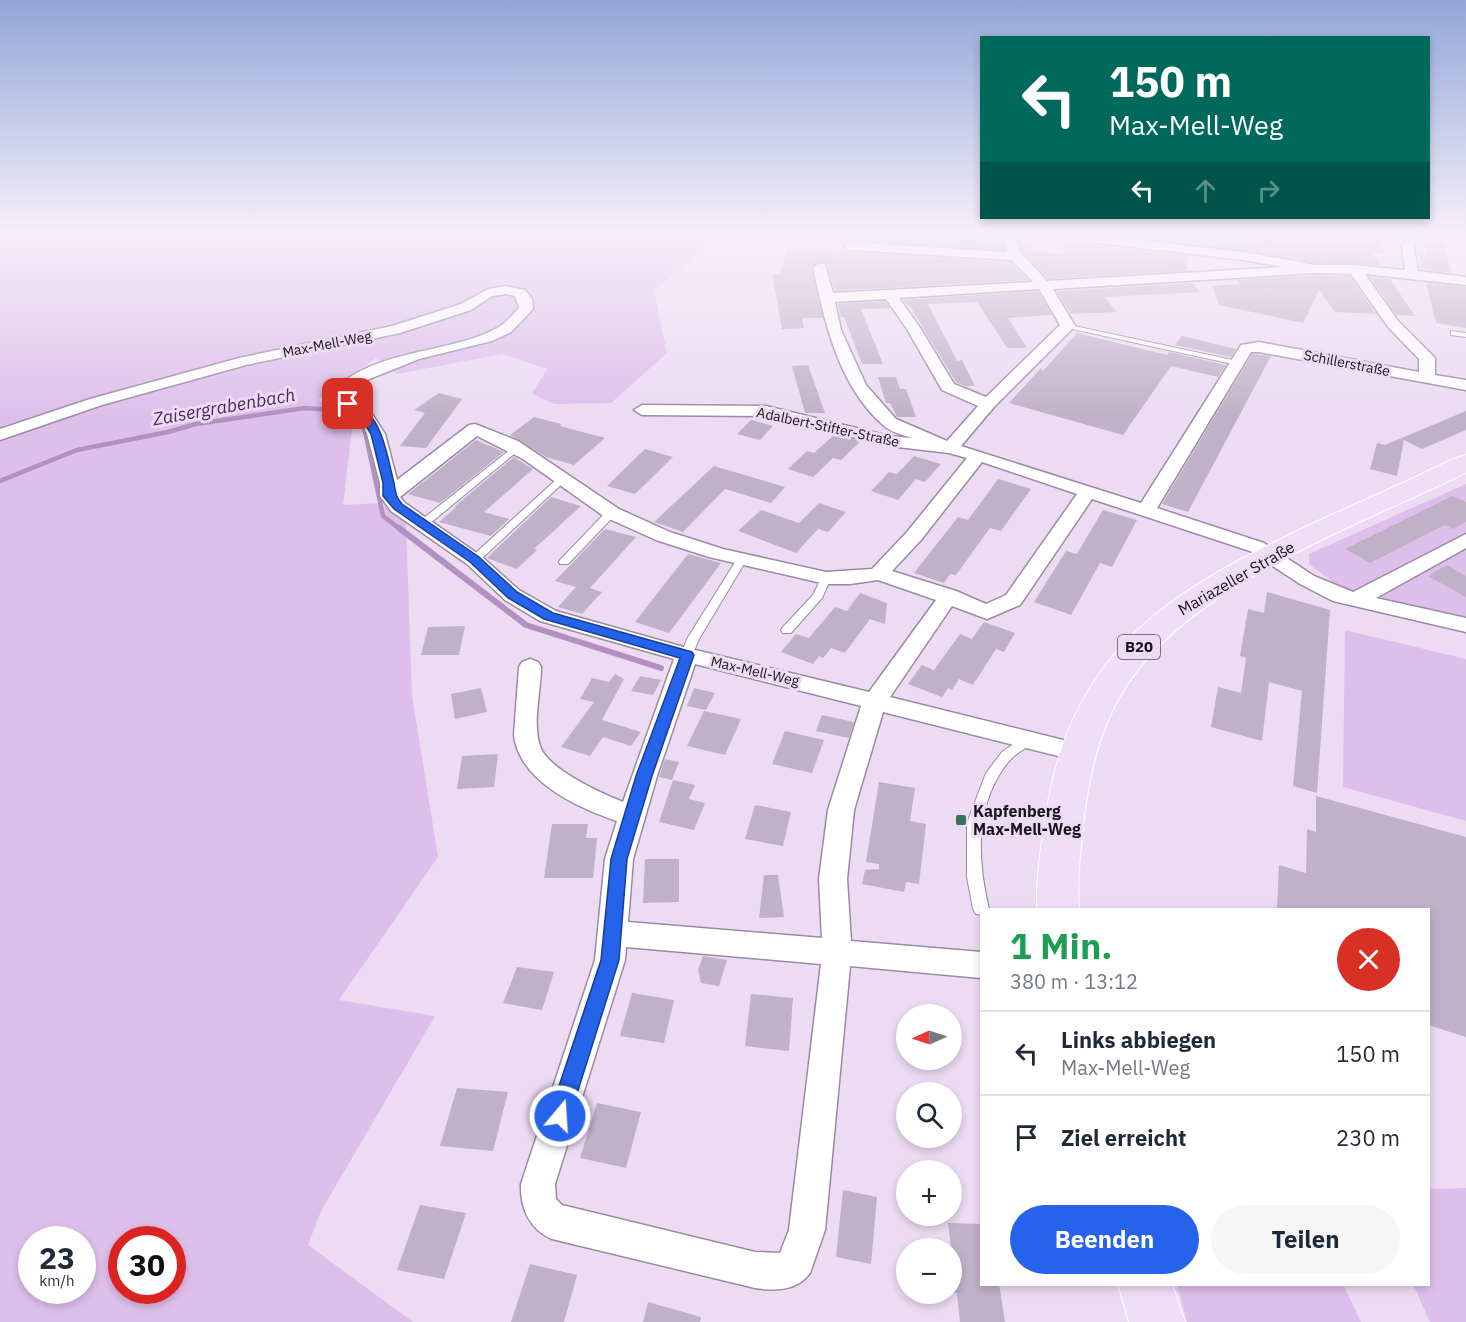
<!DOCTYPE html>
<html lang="de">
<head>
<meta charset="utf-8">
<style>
  :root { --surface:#fff; --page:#f6f6f7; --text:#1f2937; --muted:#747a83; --line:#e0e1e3; --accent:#2563eb }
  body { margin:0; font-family:"IBM Plex Sans",sans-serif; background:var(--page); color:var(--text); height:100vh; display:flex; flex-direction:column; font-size:22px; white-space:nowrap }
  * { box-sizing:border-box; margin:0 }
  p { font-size:20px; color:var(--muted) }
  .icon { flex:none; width:33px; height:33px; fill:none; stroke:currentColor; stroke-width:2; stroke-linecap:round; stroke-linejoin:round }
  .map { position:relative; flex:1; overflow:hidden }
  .drawer { position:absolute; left:980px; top:908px; width:450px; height:378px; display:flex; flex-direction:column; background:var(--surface); border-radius:0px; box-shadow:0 3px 9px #0003 }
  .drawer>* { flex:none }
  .guide { position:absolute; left:980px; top:36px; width:450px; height:183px; border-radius:0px; box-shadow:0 3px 9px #0003; background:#00695c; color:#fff; overflow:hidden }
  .needle { width:39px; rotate:267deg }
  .fabs { position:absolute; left:896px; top:1004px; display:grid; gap:12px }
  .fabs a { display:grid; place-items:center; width:66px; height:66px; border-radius:50%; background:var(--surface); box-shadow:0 3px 9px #0003; font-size:30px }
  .speed { position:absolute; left:18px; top:1226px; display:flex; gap:12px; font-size:30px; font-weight:700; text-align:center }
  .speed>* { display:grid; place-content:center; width:78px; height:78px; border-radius:50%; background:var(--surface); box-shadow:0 3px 9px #0003; line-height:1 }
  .speed small { font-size:15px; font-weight:400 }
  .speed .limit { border:9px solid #d22; background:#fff; color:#111 }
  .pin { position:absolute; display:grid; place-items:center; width:51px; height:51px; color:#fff; margin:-26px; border-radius:12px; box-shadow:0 3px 9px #0006 }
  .me { position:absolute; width:66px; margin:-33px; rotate:18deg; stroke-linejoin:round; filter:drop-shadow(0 0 4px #0008) }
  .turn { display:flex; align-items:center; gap:21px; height:126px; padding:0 30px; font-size:27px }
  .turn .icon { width:78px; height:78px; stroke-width:2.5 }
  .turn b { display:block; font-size:42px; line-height:51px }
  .lanes { display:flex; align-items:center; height:57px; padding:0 30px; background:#0003; justify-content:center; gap:30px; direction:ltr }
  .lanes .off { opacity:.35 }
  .round { display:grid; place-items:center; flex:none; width:63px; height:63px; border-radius:32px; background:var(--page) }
  .head { display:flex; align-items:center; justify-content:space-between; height:102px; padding:0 30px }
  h1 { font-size:36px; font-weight:800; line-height:45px; color:#1e9e55 }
  .primary-button { display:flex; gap:12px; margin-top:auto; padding:12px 30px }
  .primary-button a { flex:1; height:69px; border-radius:36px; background:var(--accent); color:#fff; font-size:24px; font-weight:800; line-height:69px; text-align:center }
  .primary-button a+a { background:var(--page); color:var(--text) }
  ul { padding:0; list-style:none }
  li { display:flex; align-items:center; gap:18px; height:84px; padding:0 30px; border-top:2px solid var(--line) }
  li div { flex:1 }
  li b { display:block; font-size:22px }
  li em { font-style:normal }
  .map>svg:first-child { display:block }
</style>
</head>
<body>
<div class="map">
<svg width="1466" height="1322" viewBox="0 0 1466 1322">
  <rect width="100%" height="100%" fill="#ecdbf3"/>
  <!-- green -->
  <g fill="#debfeb" fill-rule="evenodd">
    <path d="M0,231H724L654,291L667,353L611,403L555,404L532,394L547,369L503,354L397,374L376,358L318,400L353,421L343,505L381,503L406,523L412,696L438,857L339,1000L435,1016L321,1211L308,1245L413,1322H0ZM32,1239H82V1290H32ZM122,1239H172V1290H122Z"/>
    <path d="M1466,484V621L1381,601L1341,588L1309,564V554Z"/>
    <path d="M1345,630L1466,659V821L1343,787Z"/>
    <path d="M1466,1188V1322H1430L1413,1284H1428V1189Z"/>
    <path d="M1177,1284H1343L1361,1322H1187Z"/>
  </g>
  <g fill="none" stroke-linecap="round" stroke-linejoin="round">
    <!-- stream-far1 -->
    <path stroke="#b290c0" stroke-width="4.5" d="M0,481L77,450L168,432L196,424L305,408L344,411L363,422L383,516L401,530"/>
    <!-- stream -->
    <path stroke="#b290c0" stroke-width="6" d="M399,528L526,625L661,668"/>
  </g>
  <!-- building -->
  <g fill="#c1b1c8">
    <path d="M892,231H976L974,239L1002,242L1004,250L852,240L853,234L892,237Z"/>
    <path d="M1206,231H1303V236L1356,244L1353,234L1379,237L1384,254L1372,253L1381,265L1316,263L1215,247Z"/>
    <path d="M1170,233L1190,235L1189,243L1169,241Z"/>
    <path d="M1426,239L1444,241L1451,273L1423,269L1419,253L1427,254L1423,241L1427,242Z"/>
    <path d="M1064,242L1188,256L1186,271L1048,279L1023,252L1020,243L1030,244L1032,250L1063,255Z"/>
    <path d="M788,248L846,250L850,252L1011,262L1028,280L835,291L827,263L819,261L811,267L823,318H802L804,328L782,329L772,274H780Z"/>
    <path d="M1316,275L1350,276L1376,314L1335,312L1319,290L1303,323L1219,305L1212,286L1240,284L1237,280Z"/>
    <path d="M1370,277L1390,279L1415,316L1396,315Z"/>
    <path d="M1191,283L1202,292L1104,297L1117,312L1071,314L1057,291Z"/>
    <path d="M1426,283L1466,287V328L1436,323Z"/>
    <path d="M1038,291L1052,315L1008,318L1027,348H1007L977,302L928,304L957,361L962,360L975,386H965L956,382L911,308L903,300Z"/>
    <path d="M885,301L890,308L861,309L883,364H862L844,317H841L838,304Z"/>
    <path d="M1077,333L1167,355L1169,352L1226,365L1218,377L1171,366L1123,435L1009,403L1041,368L1043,371Z"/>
    <path d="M1182,336L1236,349L1231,357L1175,345Z"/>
    <path d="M1252,354L1271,356L1188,512L1162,504Z"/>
    <path d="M808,365L825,413H805L792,366Z"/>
    <path d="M878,377H896L900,389H906L916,417H897L890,403H886Z"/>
    <path d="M439,393L462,399L426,448L400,446L425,413L414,410Z"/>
    <path d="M1466,411V430L1422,449L1404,440L1397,476L1370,469L1377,443L1385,445Z"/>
    <path d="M534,417L561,424L560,426L605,438L574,465L546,457L510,435Z"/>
    <path d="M751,420L773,426L760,440L737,434Z"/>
    <path d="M834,435L861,441L841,460L833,458L813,477L788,469L807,451L814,453Z"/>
    <path d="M476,440L504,452L440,503L408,494Z"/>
    <path d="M645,449L673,457L635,494L607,486Z"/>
    <path d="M914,456L941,464L925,482L916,479L898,500L871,491L889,472L897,474Z"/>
    <path d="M514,457L533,469L484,512L509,519L491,536L439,522L456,507H454Z"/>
    <path d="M714,466L785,487L771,503L725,489L683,532L654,522Z"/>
    <path d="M998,479L1031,489L1001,531L990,528L956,575L950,574L944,583L914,573L958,517L968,520Z"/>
    <path d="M1452,496L1466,502V522L1453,529L1445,525L1370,563L1345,549Z"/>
    <path d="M551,497L581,506L534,549L537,550L517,569L487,558Z"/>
    <path d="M819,503L846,512L828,532L818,529L796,553L738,531L761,510L799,523Z"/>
    <path d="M1103,510L1137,520L1112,567L1100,563L1071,615L1034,602L1066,551L1077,554Z"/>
    <path d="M605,529L636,537L590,588L602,592L582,614L558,607L576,587L555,581Z"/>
    <path d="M688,554L721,563L669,633L635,622Z"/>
    <path d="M1447,565L1466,576V597L1428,576Z"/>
    <path d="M1267,592L1330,610L1317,793L1293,786L1302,691L1269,682L1262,741L1211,727L1218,687L1241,693L1246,658L1240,656L1248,609L1264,613Z"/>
    <path d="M860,593L887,603L885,624L870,619L845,653L831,648L823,658L819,656L813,664L781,652L796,634L809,638L835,607L847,611Z"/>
    <path d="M984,622L1015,633L1004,652L996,649L973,685L959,679L952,690L948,688L942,697L908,684L922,665L934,670L960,634L972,639Z"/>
    <path d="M465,626L459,655H421L428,627Z"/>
    <path d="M615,674L624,679L602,720L641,732L631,746L603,737L590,756L561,747L594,702L580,699L592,678L609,682Z"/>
    <path d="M640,676L661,680L653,695L631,691Z"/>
    <path d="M481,688L487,712L455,719L451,694Z"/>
    <path d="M694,688L715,693L706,710L687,706Z"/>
    <path d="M704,711L741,719L725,755L687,746Z"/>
    <path d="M822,715L854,722L849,738L816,731Z"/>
    <path d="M785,731L824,740L812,773L772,764Z"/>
    <path d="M498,754L494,787L457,789L462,756Z"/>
    <path d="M665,759L679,762L672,780L659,777Z"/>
    <path d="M673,780L695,785L689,799L705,803L694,830L659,822Z"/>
    <path d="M879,782L915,788L910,821L926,824L919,884L906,882L904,892L862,884L865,870L879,869V864L866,862Z"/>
    <path d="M1316,796L1466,837V1037L1428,1025V909H1277L1279,865L1306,873L1307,829L1316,832Z"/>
    <path d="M755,805L791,812L783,846L745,839Z"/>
    <path d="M552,824H588L586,838H597L593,878H544Z"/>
    <path d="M645,859H679V902L643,903Z"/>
    <path d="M764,875H778L784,917L759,918Z"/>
    <path d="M703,956L727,960L719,986L701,983L698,970Z"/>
    <path d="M517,967L554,972L542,1010L503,1003Z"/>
    <path d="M632,993L674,1000L664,1043L620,1036Z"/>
    <path d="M751,994L793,998L789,1051L745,1046Z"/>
    <path d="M457,1088L508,1092L493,1151L440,1146Z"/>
    <path d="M597,1103L641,1112L626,1168L580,1158Z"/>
    <path d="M843,1190L877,1197L871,1264L836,1257Z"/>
    <path d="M420,1205L466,1213L444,1279L397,1270Z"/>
    <path d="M948,1223L981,1224V1284H999L1005,1322H960L957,1293H951V1248Z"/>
    <path d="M530,1264L577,1275L564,1322H511Z"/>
    <path d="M648,1302L701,1317L700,1322H643Z"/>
  </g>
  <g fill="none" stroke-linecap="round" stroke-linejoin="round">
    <defs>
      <g id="lane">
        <path d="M1065,324L1237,361L1241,363L1237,365L1068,328H1065Z"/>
        <path d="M1451,331L1466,333V337L1451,335Z"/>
        <path d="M516,445L521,448L519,450L428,525H420L419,523L420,521Z"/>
        <path d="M561,477L566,480L564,482L478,562H470L469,560L470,558L558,478Z"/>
        <path d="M611,510L615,511V515L568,564H560L559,562L560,560L607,511Z"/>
        <path d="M742,556L747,559L699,639L691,658H683L681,655L687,639L737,559Z"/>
        <path d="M826,575L831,578L822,598L791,633H783L781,630L783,627L813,595L821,578Z"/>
        <path d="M1028,734L1033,736L1034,739C1029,748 1017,752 1010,760C974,803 977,858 989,909H981V915L976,914L973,909L967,877V823L986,773L1002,752Z"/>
      </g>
      <path id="street" d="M1001,231H1013L1021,253L1047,281L1283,267L1243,260L1028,235L1022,231H1063L1243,252L1316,265H1354L1405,270L1402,247L1412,231H1424L1414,247L1418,271L1466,277V285L1365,274L1398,321L1435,358V375L1466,380V390L1259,352H1251L1157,508L1264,543L1314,576L1353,592L1466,534V548L1376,598L1466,618V632L1333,601L1300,584L1250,551L1092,499L1020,605L987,619L952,606L890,697L1087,746L1090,752L1087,758L1078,761L883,712L854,810L847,879L851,941L981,952V978L850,966L825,1230L810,1273C797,1291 775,1291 755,1288L552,1239C530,1230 520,1208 521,1184L595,960L605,859L617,821C578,808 519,781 514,735L519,667L522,662L530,659L538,662L541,667C541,692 532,722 540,746C547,769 601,793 623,802L674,659L540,621L505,600L467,564L391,511L380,496V483L367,434L355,412L329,402L327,399C365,347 448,356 499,327C506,323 513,314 519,308L515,296L506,294L492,296L471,310L400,333L246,365L102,405L0,440V429L90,399L239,358L392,326L461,304L488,289L506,286L525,290L532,299L533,309L511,332L492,341L419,359L362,382L346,398L367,405L369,409L385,434L397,480L469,425L475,424L518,441L619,509L670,532L723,549L826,572L872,569L907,532L967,458L949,453L889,446L766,416L642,415L634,410L642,405L766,406L889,436L912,438C903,435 890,432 883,425C838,385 825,323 813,267L820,263L825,264L833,293L1033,282L1012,260L850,250L844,246L850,242L1007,252ZM1316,273L1351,274L1388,327L1419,359V372L1259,342L1241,345L1141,503L961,446L994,407L1075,326L1053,289ZM1039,289L1060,325L986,397L954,384L921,329L899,298ZM886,299L907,329L942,390L978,406L947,441L896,419L866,385L841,330L835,302ZM477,436L523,459L605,517L656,540L709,557L826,584H850L878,580L936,600L869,692L687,648L556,611L519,590L481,556L405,503L400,497ZM982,462L1077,494L1006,595L986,604L956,591L892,571L921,540ZM695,664L861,706L828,810L819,879L822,938L628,922L633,859L657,776ZM626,947L821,964L789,1230L780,1253L755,1252L562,1205L556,1199L555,1184L625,960Z"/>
      <g id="primary">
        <path d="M1466,455V473C1359,525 1193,584 1127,685C1099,727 1088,778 1083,827C1080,854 1077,882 1079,909H1037C1036,878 1041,845 1046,814C1073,640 1183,584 1329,516C1358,503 1387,490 1416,477C1432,469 1448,460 1466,455Z"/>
        <path d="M1118,1284H1172L1185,1322H1129Z"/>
      </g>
    </defs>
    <!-- lane casing -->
    <use href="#lane" stroke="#9a8ba1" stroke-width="2"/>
    <!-- street casing -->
    <use href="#street" stroke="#9a8ba1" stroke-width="3"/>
    <!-- primary casing -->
    <use href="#primary" stroke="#fff" stroke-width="2"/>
    <!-- lane -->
    <use href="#lane" fill="#fff" fill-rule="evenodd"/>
    <!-- street -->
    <use href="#street" fill="#fff" fill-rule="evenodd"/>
    <!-- primary -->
    <use href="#primary" fill="#f0def8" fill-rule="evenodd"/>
  </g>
  <!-- sky -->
  <linearGradient id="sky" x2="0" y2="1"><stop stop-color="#92a6d8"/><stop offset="0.56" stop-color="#f6effa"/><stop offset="1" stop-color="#f6effa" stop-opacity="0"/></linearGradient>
  <rect width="1466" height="416" fill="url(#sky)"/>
  <!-- route -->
  <path fill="#2563eb" stroke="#184099" stroke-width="1.5" d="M348,401C381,410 386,450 393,479C396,490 394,495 402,504L479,557L517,592L553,613L692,652L694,655L652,776L627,859L619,960L570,1116L567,1124L560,1126L552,1124L549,1116L601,960L611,859L636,776L680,658L544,619L508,598L470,562L394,509L383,496V483L371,434L357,411L344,406V402Z"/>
  <!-- markers -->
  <rect fill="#38725b" stroke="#ecdbf3" stroke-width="2" x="955" y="814" width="12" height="12" rx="3"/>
  <g text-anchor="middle" stroke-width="6" stroke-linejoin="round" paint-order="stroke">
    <!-- far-street labels -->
    <g font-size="14" fill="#1a141c" stroke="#ecdbf3">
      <text transform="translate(327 344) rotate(-11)" y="5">Max-Mell-Weg</text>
      <text transform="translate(1347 363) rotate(11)" y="5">Schillerstraße</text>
      <text transform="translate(828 427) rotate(12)" y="5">Adalbert-Stifter-Straße</text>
      <text transform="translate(755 671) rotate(13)" y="5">Max-Mell-Weg</text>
    </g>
    <!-- shield labels -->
    <rect fill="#ecdbf3" stroke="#59505c" stroke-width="1.5" x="1118" y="635" width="42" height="24" rx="4.5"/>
    <g font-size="15" font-weight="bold" fill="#1a141c">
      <text x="1139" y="652">B20</text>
    </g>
    <!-- street labels -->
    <g font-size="16" fill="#1a141c" stroke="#ecdbf3">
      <text transform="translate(1236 578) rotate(-30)" y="6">Mariazeller Straße</text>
    </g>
    <!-- poi labels -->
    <g font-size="16" font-weight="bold" fill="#1a141c" stroke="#ecdbf3" text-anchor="start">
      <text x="973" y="817">Kapfenberg<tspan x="973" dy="18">Max-Mell-Weg</tspan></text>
    </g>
    <!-- water labels -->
    <g font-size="18" font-style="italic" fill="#512561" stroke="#ecdbf3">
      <text transform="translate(224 407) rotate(-10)" y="6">Zaisergrabenbach</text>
    </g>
  </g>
</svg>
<div class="fabs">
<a><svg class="needle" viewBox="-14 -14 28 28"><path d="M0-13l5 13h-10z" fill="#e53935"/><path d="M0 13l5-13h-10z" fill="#747a83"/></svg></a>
<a><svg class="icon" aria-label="search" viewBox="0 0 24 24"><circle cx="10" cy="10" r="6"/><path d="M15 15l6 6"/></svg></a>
<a>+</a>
<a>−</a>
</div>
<div class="speed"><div>23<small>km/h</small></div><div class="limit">30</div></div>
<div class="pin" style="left:348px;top:404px;background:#d93025"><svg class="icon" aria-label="arrive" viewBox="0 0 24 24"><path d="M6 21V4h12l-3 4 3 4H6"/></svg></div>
<svg class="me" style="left:560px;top:1116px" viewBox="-20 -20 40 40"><circle r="17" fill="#2563eb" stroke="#fff" stroke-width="3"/><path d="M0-11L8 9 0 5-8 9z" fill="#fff"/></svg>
<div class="guide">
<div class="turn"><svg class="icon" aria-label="left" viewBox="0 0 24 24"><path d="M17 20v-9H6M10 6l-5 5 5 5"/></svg><div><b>150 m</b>Max-Mell-Weg</div></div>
<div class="lanes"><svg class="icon" aria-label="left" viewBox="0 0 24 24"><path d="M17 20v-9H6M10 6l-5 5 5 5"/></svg><svg class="icon off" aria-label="ahead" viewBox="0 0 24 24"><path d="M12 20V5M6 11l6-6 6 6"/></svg><svg class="icon off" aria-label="right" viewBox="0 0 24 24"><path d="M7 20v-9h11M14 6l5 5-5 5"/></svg></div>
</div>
<section class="drawer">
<div class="head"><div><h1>1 Min.</h1><p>380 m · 13:12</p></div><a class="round" style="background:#d93025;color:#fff"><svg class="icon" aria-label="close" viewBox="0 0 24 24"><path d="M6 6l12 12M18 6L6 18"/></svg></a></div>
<ul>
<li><svg class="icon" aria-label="left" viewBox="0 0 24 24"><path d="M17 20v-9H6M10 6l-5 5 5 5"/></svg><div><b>Links abbiegen</b><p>Max-Mell-Weg</p></div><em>150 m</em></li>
<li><svg class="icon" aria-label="arrive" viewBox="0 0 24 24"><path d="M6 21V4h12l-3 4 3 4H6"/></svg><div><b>Ziel erreicht</b></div><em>230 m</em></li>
</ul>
<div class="primary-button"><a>Beenden</a><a>Teilen</a></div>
</section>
</div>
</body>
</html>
